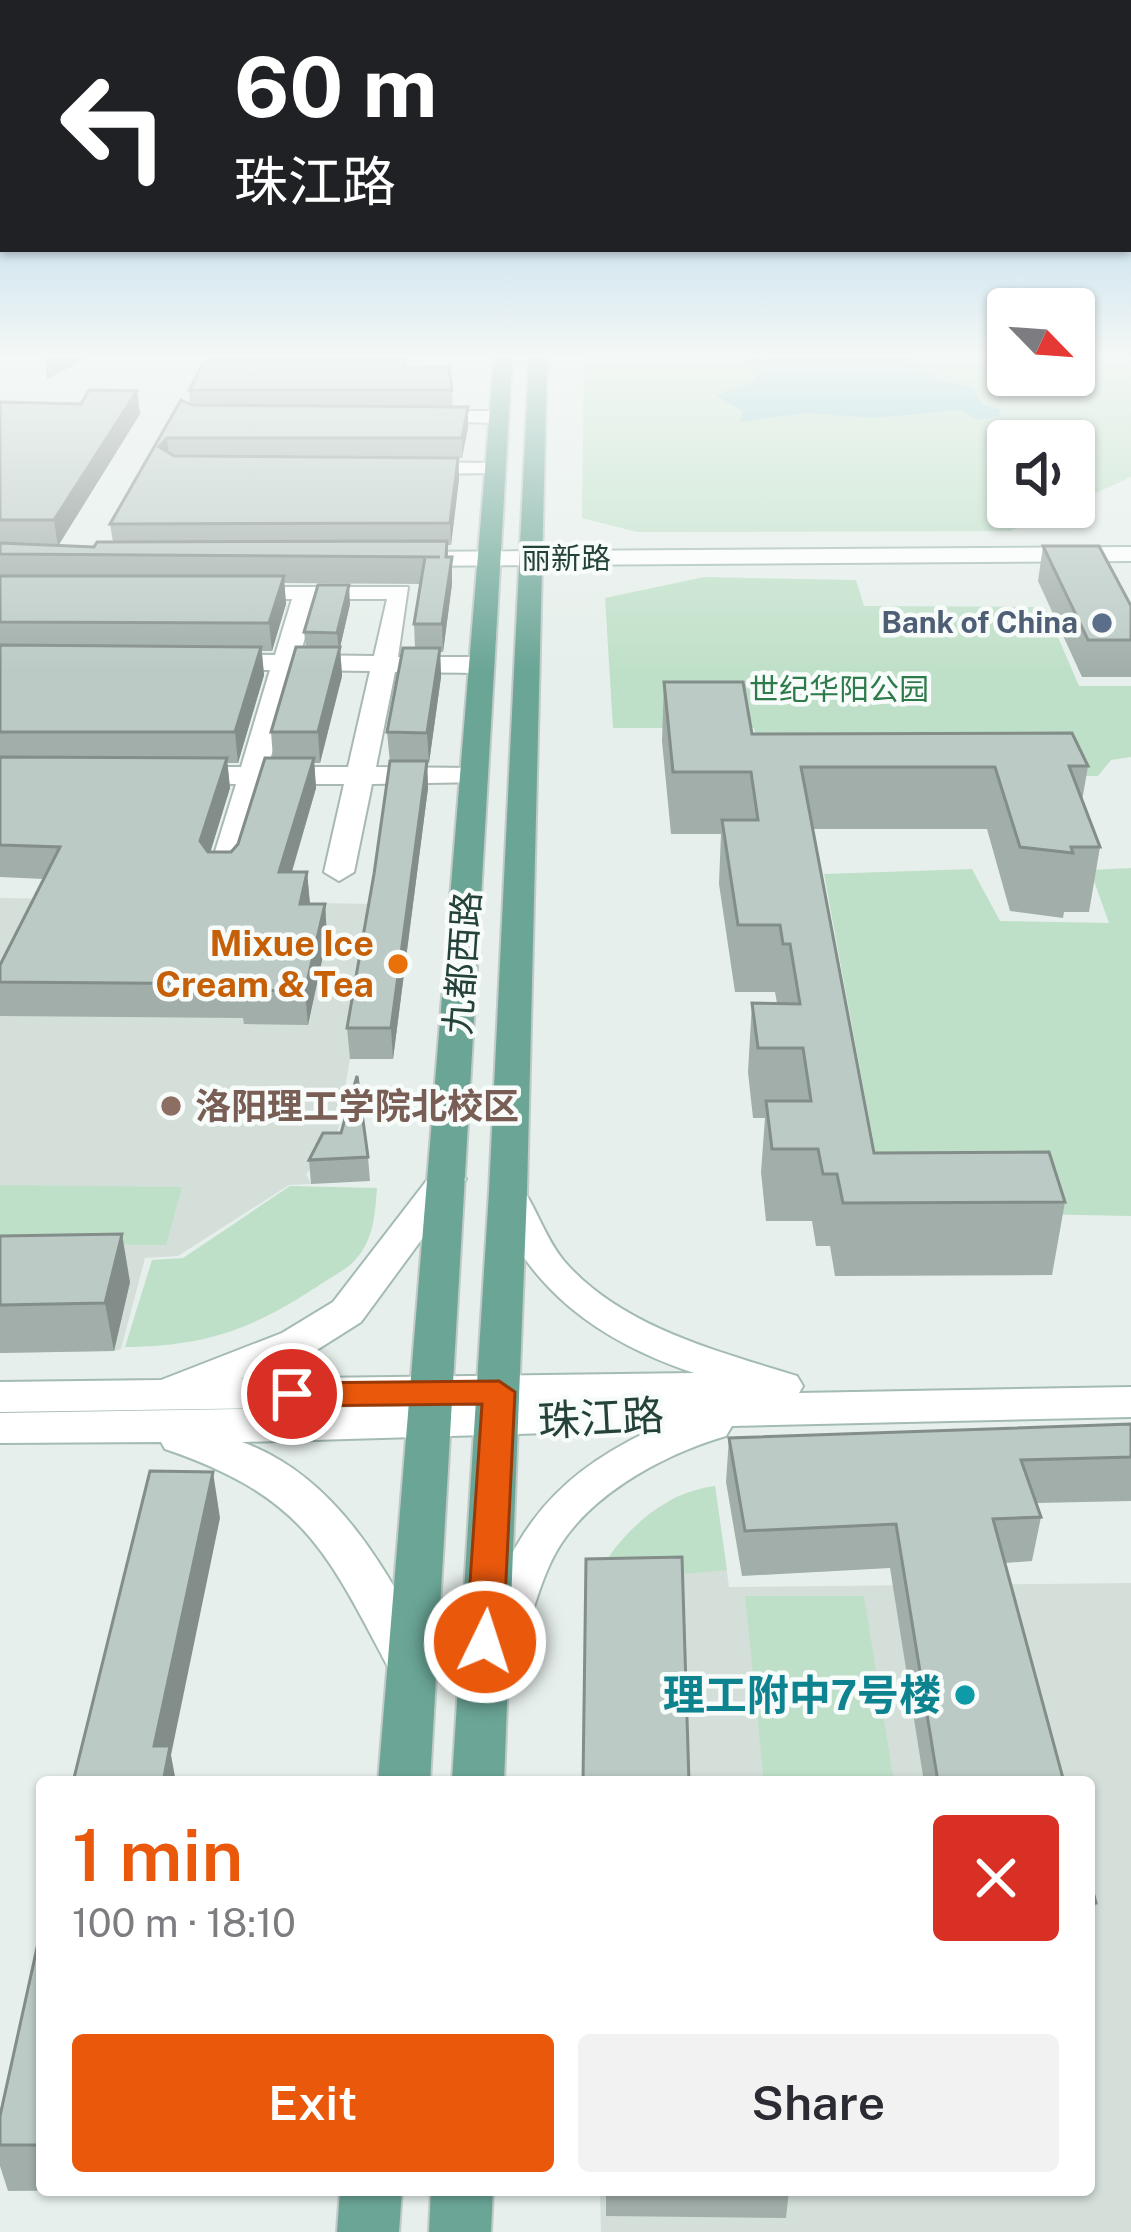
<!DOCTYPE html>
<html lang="en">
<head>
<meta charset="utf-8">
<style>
  :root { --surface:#fff; --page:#f2f2f3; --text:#2b2b33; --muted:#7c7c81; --accent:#ea580c }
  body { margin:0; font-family:"Public Sans","Noto Sans SC",sans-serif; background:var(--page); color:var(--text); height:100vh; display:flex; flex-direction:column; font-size:45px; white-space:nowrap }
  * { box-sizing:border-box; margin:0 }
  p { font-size:39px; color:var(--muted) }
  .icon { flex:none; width:66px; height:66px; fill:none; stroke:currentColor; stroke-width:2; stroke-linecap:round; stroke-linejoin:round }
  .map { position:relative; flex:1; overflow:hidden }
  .side { position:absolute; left:36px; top:1776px; width:1059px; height:420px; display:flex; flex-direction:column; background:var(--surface); border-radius:12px; box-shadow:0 3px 9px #0004 }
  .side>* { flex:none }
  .guide { position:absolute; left:0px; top:0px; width:1131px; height:252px; box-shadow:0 3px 9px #0004; background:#202124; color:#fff; overflow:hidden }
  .needle { width:78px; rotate:115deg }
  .controls { position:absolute; left:987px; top:288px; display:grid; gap:24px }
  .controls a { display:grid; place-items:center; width:108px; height:108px; border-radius:12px; background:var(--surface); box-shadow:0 3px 9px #0004; font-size:60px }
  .pin { position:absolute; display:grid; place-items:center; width:102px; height:102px; color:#fff; margin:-51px; border:6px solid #fff; border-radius:50%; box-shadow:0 3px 12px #0007 }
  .me { position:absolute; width:132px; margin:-66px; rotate:4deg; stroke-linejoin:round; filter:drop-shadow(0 0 9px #0008) }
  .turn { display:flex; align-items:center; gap:42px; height:252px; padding:0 36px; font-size:54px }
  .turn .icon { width:156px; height:156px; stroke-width:2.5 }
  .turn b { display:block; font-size:84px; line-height:102px }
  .round { display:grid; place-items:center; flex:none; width:126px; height:126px; border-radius:12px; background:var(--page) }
  .summary { display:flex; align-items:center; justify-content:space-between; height:204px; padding:0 36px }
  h1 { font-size:72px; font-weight:600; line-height:90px; color:var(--accent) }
  .action { display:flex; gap:24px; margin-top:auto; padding:24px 36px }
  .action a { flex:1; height:138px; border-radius:12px; background:var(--accent); color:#fff; font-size:48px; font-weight:600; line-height:138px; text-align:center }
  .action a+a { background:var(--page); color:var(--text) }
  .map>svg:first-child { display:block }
</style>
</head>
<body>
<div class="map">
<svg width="1131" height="2232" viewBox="0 0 1131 2232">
  <rect width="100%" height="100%" fill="#e6efeb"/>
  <!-- built -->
  <g fill="#d4dfda">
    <path d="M0,898L376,904L334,1154L323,1156L306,1174L311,1184L289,1185L178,1256L145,1258L121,1349L114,1351L0,1353Z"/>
    <path d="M715,1486L729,1587L1131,1583V2232H601L600,2190H1089V1782H583L613,1552L649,1514L676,1497Z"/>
  </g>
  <!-- green -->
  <g fill="#bfe0c8">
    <path d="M584,359H1008V375H1074V359H1131V477L1074,503V441H1008V507H1064L1010,531L637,532L582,518Z"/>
    <path d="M704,577L856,580L864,606L1045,607L1079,686H1131V757L1111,760L1098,776L765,778L754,728H613L605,598Z"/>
    <path d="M1131,868V1216L886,1211L824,874L972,869L1000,921L1109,923L1090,870Z"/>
    <path d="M0,1185L182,1187L166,1245L0,1244Z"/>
    <path d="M290,1186L377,1188C375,1213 374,1239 356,1259C347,1270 329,1278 318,1286C251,1330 205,1346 125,1347L152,1260L183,1258Z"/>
    <path d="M715,1486L727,1570L594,1582C616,1536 663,1492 715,1486Z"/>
    <path d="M745,1596H864L894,1782H764Z"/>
  </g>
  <!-- water -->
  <path fill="#8ec9d4" d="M748,359H908L939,380L972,387L983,405L1000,409L999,416L977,420L959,410L875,418L805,413L740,422L742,411L716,396L756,380Z"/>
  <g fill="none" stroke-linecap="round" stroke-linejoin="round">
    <defs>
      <g id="minor">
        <path d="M418,411H498L508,417L498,423L411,421V413Z"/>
        <path d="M494,463L501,465V473L414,474L404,468L414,462Z"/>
        <path d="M230,587H408L398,657H481L494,665L481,673L395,672L376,767L474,768L484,770V782L372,784L354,872L339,881L324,872L344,784H264L238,874L234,880H212L208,874L236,784L183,783L169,775L183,767H241L270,670H215L202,662L215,654L275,655L292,599H238L230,597ZM316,599H387L374,656L300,655ZM296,670L370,671L348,767H268Z"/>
      </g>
      <g id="secondary">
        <path d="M1131,547V561L403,566L392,559L403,552Z"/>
        <path d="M447,1168L466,1179L361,1322L312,1353L241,1379L694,1373C598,1341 529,1290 490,1196L509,1184L522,1188C538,1211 545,1238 564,1261C621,1327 717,1351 797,1376L803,1386L799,1393L1131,1387V1417L732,1426L726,1436C661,1455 579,1499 550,1564C534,1598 528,1636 511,1669L494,1675L477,1669L470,1655C509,1543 539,1483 651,1430L242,1442C341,1478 392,1579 438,1668L430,1682L413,1688L396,1682C328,1555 309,1498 165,1449L161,1442L0,1443V1413L544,1404L0,1412V1382L161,1380L282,1333L333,1302L434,1171Z"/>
      </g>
      <g id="primary">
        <path d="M494,359H512L430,1782H378Z"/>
        <path d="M529,359H547L527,1192L504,1782H452L489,1192Z"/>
        <path d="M340,2190H402L399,2232H337Z"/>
        <path d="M431,2190H493L491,2232H429Z"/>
      </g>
    </defs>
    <!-- minor casing -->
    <use href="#minor" stroke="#a8b8b2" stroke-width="4"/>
    <!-- secondary casing -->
    <use href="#secondary" stroke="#a4bbb3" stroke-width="4"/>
    <!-- primary casing -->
    <use href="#primary" stroke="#c2cac8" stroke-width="4"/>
    <!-- minor -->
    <use href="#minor" fill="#fff" fill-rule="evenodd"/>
    <!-- secondary -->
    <use href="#secondary" fill="#fff" fill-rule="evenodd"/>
    <!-- primary -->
    <use href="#primary" fill="#6aa596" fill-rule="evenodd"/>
  </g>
  <!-- wall -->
  <g fill="#a1aea9">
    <path d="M408,368L452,390L453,406L468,407V427L462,458H458L459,479L451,545H448V557H452V584L443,652H440L441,677L429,763H427L428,788L393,1059H350L347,1028L374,874L390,763L387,732L415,648L414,624L421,584L284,583L286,604L272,651H262L264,675L238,763H227L230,788L210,852H231L238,844L273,758L271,732L306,647L304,632L350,604L340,647L342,676L320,763H314L316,788L292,872H307L310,904H325L327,937L308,1025L244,1024L243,1018L0,1016V965L44,879L0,877V402L81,404L137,391L140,414L58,546L94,547L113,542L110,524L181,400L190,404L189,390Z"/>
    <path d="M1043,546L1131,606V677H1082L1038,581Z"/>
    <path d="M664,682L752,734L1088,766L1082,801L1100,847L1089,912H1064L1063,918L1010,911L987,829H813L874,1153L1065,1202L1052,1275L835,1276L830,1246H816L812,1221H766L761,1172L765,1118H753L748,1072L752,1003H777L775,992H735L719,884L721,834H671L662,741Z"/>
    <path d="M368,1157L370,1181L311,1184L309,1160Z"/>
    <path d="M0,1236L130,1282L114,1351L0,1353Z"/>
    <path d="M1131,1424V1501L1036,1503L1041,1517L1032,1561L1005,1563L1064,1782H924L890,1568L742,1576L726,1482L729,1438Z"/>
    <path d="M1089,1877L1096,1903L1089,1931Z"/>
    <path d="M42,1925V2190H101L8,2191L0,2166V2116Z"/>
    <path d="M606,2190H789L786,2218L606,2216Z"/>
  </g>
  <!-- shaded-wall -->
  <g fill="#838d89">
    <path d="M45,359H86L47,379Z"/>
    <path d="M137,391L140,414L58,546L54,520Z"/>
    <path d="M468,407V427L462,458V438Z"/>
    <path d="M167,438L169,458L159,447Z"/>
    <path d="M458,458L459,479L451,545L450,523Z"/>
    <path d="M452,557V584L443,652L442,624Z"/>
    <path d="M284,576L286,604L272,651L269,623Z"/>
    <path d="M349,585L350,604L339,652L337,633Z"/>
    <path d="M261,647L264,675L238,763L235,732Z"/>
    <path d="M340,647L342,676L320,763L318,732Z"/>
    <path d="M440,648L441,677L429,763L427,733Z"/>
    <path d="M227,758L230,788L204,873L200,841Z"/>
    <path d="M314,758L316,788L282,905L279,872Z"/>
    <path d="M427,761L428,788L393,1059L391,1028Z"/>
    <path d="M307,872L310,905L300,904Z"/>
    <path d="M325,904L327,937L308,1025L305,991Z"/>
    <path d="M122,1234L130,1282L114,1351L105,1303Z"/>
    <path d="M213,1472L220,1518L171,1755L176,1782H161L154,1746Z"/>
  </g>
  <!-- building -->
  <g fill="#bbcac4" stroke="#838d89" stroke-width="3">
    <path d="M217,359H406L404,368L449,367L452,390H189L204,362Z"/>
    <path d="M89,390L137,391L54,520H0V402L81,404Z"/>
    <path d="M181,400L192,405L468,407L462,438H167L159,447L174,456L458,458L450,523L110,524Z"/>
    <path d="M447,541L446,557H452L442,624H414L425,557H440L0,554V543L94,547L97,542Z"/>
    <path d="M1043,546H1099L1131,606V640H1088Z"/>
    <path d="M0,576H284L269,623L0,622Z"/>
    <path d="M318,585H349L337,633L304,632Z"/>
    <path d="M0,645L261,647L235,732H0Z"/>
    <path d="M296,647H340L318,732H271Z"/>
    <path d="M403,648H440L427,733L387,732Z"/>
    <path d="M664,682H743L752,734L1072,733L1088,766H1069L1100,847H1071L1073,853L1020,847L995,767H801L874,1153L1049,1152L1065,1202L843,1203L837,1174H823L818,1149H772L766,1101H811L803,1048H758L752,1003L800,1004L790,944H783L780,925H738L722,820H758L751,772H673Z"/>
    <path d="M0,757L227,758L200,841L208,852H231L238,844L265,758H314L279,872H307L300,904H325L305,991L240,990L242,984L0,982V965L60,847L0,845Z"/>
    <path d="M390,761H427L391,1028H347L374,874Z"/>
    <path d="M357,1076L368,1157L309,1160L323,1133H341Z"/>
    <path d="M122,1234L105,1303L0,1305V1236Z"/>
    <path d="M1131,1424V1457L1021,1460L1041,1517L993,1519L1064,1782H938L896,1524L745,1531L729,1438Z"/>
    <path d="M150,1471L213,1472L154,1746H170L163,1782H73Z"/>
    <path d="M682,1557L689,1782H583L586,1559Z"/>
    <path d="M1089,1877L1096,1903L1089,1904Z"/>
    <path d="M42,1925V2145H0V2116Z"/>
  </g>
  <!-- sky -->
  <linearGradient id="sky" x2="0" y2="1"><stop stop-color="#84bce0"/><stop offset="0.53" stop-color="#f4f8f6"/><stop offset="1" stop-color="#f4f8f6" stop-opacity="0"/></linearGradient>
  <rect width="1131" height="672" fill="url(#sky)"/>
  <!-- route -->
  <path fill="#ea580c" stroke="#983908" stroke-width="3" d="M499,1381L515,1392L503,1642L498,1653L485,1657L472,1653L466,1642L482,1404L292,1406L276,1394L292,1383Z"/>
  <!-- markers -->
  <circle fill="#5c6f8a" stroke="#f7fbf9" stroke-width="4.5" cx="1102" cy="623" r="12"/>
  <circle fill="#e8710a" stroke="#f7fbf9" stroke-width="4.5" cx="398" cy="964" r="12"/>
  <circle fill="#8d6e63" stroke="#f7fbf9" stroke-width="4.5" cx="171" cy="1106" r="12"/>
  <circle fill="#0f9aa8" stroke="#f7fbf9" stroke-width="4.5" cx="965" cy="1695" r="12"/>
  <g text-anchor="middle" stroke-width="9" stroke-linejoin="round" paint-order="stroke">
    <!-- far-street labels -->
    <g font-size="30" fill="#24423a" stroke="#f7fbf9">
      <text x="566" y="569">丽新路</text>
    </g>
    <!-- far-service labels -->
    <g font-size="30" font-weight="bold" fill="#4e5e75" stroke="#f7fbf9" text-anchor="end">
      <text x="1078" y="633">Bank of China</text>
    </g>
    <!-- far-park labels -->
    <g font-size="30" fill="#2d7a4b" stroke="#f7fbf9">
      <text x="839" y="700">世纪华阳公园</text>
    </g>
    <!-- food labels -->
    <g font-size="36" font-weight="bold" fill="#c56008" stroke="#f7fbf9" text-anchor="end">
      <text x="374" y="956">Mixue Ice<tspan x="374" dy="41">Cream &amp; Tea</tspan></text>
    </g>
    <!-- street labels -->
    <g font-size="36" fill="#24423a" stroke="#f7fbf9">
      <text transform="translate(462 963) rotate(-86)" y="13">九都西路</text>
    </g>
    <!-- education labels -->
    <g font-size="36" font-weight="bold" fill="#785e54" stroke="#f7fbf9" text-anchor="start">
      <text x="195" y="1119">洛阳理工学院北校区</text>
    </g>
    <!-- near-street labels -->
    <g font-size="42" fill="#24423a" stroke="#f7fbf9">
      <text transform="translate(601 1418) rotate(-3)" y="15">珠江路</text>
    </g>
    <!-- near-culture labels -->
    <g font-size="42" font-weight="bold" fill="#0d838f" stroke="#f7fbf9" text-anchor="end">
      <text x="941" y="1710">理工附中7号楼</text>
    </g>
  </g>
</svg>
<div class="controls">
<a><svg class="needle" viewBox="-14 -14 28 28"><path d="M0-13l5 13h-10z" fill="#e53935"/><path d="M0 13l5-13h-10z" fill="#7c7c81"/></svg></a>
<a><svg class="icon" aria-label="sound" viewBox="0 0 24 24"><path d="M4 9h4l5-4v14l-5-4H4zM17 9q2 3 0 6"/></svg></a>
</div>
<div class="pin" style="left:292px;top:1394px;background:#d93025"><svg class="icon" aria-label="arrive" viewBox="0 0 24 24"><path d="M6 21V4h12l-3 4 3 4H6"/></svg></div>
<svg class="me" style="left:485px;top:1642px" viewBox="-20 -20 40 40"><circle r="17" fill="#ea580c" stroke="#fff" stroke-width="3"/><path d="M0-11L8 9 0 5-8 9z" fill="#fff"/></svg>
<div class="guide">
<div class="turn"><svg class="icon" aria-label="left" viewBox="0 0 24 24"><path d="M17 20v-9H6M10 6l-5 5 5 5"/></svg><div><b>60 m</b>珠江路</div></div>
</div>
<section class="side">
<div class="summary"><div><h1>1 min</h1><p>100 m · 18:10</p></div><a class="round" style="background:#d93025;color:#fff"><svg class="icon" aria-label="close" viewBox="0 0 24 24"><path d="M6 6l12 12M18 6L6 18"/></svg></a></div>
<div class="action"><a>Exit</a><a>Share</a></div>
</section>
</div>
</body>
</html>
